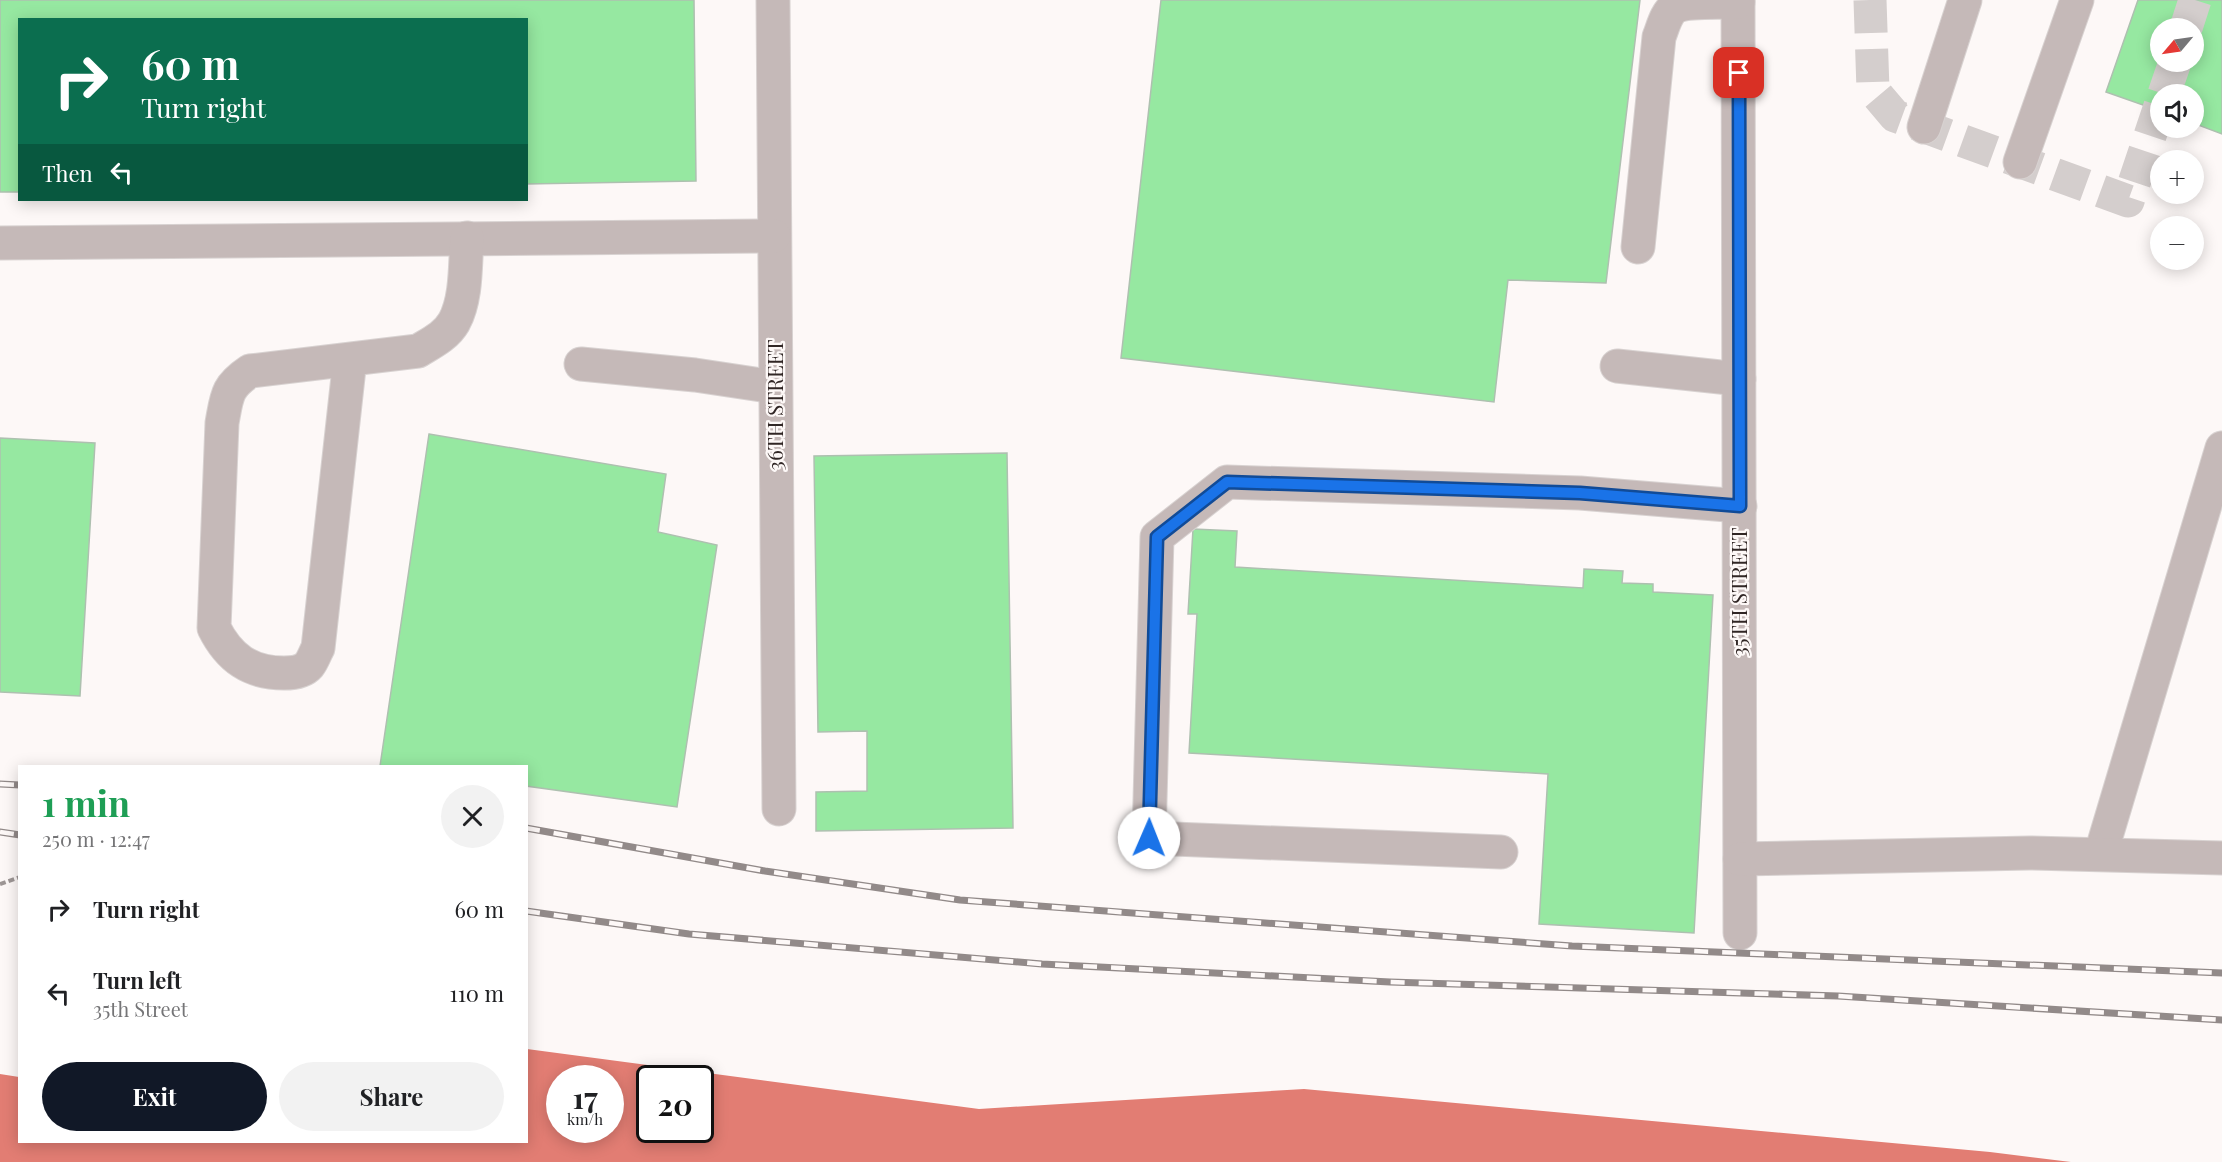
<!DOCTYPE html>
<html lang="en">
<head>
<meta charset="utf-8">
<style>
  :root { --surface:#fff; --page:#f2f2f2; --text:#202124; --muted:#757577; --accent:#111827 }
  body { margin:0; font-family:"Playfair Display",serif; background:var(--page); color:var(--text); height:100vh; display:flex; flex-direction:column; font-size:22px; white-space:nowrap }
  * { box-sizing:border-box; margin:0 }
  p { font-size:20px; color:var(--muted) }
  .icon { flex:none; width:33px; height:33px; fill:none; stroke:currentColor; stroke-width:2; stroke-linecap:round; stroke-linejoin:round }
  .map { position:relative; flex:1; overflow:hidden }
  .details { position:absolute; left:18px; top:765px; width:510px; height:378px; display:flex; flex-direction:column; background:var(--surface); border-radius:0px; box-shadow:0 3px 15px #0003 }
  .details>* { flex:none }
  .banner { position:absolute; left:18px; top:18px; width:510px; height:183px; border-radius:0px; box-shadow:0 3px 15px #0003; background:#0b6e4f; color:#fff; overflow:hidden }
  .needle { width:39px; rotate:241deg }
  .buttons { position:absolute; left:2150px; top:18px; display:grid; gap:12px }
  .buttons a { display:grid; place-items:center; width:54px; height:54px; border-radius:50%; background:var(--surface); box-shadow:0 3px 15px #0003; font-size:30px }
  .speed { position:absolute; left:546px; top:1065px; display:flex; gap:12px; font-size:30px; font-weight:700; text-align:center }
  .speed>* { display:grid; place-content:center; width:78px; height:78px; border-radius:50%; background:var(--surface); box-shadow:0 3px 15px #0003; line-height:1 }
  .speed small { font-size:15px; font-weight:400 }
  .speed .limit { border:3px solid #111; border-radius:9px; background:#fff; color:#111 }
  .pin { position:absolute; display:grid; place-items:center; width:51px; height:51px; color:#fff; margin:-26px; border-radius:12px; box-shadow:0 3px 9px #0006 }
  .me { position:absolute; width:66px; margin:-33px; rotate:1deg; stroke-linejoin:round; filter:drop-shadow(0 0 4px #0008) }
  .turn { display:flex; align-items:center; gap:21px; height:126px; padding:0 24px; font-size:27px }
  .turn .icon { width:78px; height:78px; stroke-width:2.5 }
  .turn b { display:block; font-size:42px; line-height:51px }
  .then { display:flex; align-items:center; height:57px; padding:0 24px; background:#0003; gap:12px; font-size:22px }
  .round { display:grid; place-items:center; flex:none; width:63px; height:63px; border-radius:32px; background:var(--page) }
  .summary { display:flex; align-items:center; justify-content:space-between; height:102px; padding:0 24px }
  h1 { font-size:36px; font-weight:700; line-height:45px; color:#1e9e55 }
  .button { display:flex; gap:12px; margin-top:auto; padding:12px 24px }
  .button a { flex:1; height:69px; border-radius:36px; background:var(--accent); color:#fff; font-size:24px; font-weight:700; line-height:69px; text-align:center }
  .button a+a { background:var(--page); color:var(--text) }
  ul { padding:0; list-style:none }
  li { display:flex; align-items:center; gap:18px; height:84px; padding:0 24px }
  li div { flex:1 }
  li b { display:block; font-size:22px }
  li em { font-style:normal }
  .map>svg:first-child { display:block }
</style>
</head>
<body>
<div class="map">
<svg width="2222" height="1162" viewBox="0 0 2222 1162">
  <rect width="100%" height="100%" fill="#fdf8f7"/>
  <!-- water -->
  <path fill="#e27d73" fill-rule="evenodd" d="M527,1049L979,1109L1304,1089L1990,1152L2071,1162H0V1074L19,1077L20,1142H526ZM610,1078V1130H560V1078ZM700,1078V1130H650V1078Z"/>
  <!-- building -->
  <g fill="#96e8a1" stroke="#aec0b0" stroke-width="1.5" fill-rule="evenodd">
    <path d="M0,0H694L696,181L526,184V20H20V192H0Z"/>
    <path d="M1161,0H1640L1606,283L1508,280L1494,402L1121,358Z"/>
    <path d="M2138,0H2222V134L2193,123V94H2160V111L2106,92ZM2160,28H2193V62H2160Z"/>
    <path d="M429,434L666,474L658,532L717,545L677,807L526,786V766H380Z"/>
    <path d="M0,438L95,443L80,696L0,692Z"/>
    <path d="M1007,453L1013,828L816,831V792L867,791V731L818,732L814,456Z"/>
    <path d="M1193,529L1237,531L1235,567L1583,588L1584,569L1623,571L1622,583L1653,584V592L1713,595L1694,933L1539,924L1548,774L1189,753L1197,614H1188Z"/>
  </g>
  <g fill="none" stroke-linecap="round" stroke-linejoin="round">
    <!-- minor-tunnel -->
    <g stroke="#d4cecd" stroke-width="33" stroke-dasharray="33 16" stroke-linecap="butt">
      <path d="M1870,0L1873,90L1895,116L2128,201L2160,106"/>
      <path d="M2186,28L2195,0"/>
      <path d="M2164,94L2175,62"/>
    </g>
    <defs>
      <g id="minor">
        <path d="M773,0L779,809"/>
        <path d="M1738,0L1740,933"/>
        <path d="M1924,127L1965,0"/>
        <path d="M2020,162L2077,0"/>
        <path d="M0,243L774,236"/>
        <path d="M1638,247L1659,37C1663,27 1666,13 1675,7C1688,0 1724,3 1738,2"/>
        <path d="M350,359L318,648C315,653 313,660 309,665C303,672 293,673 284,673C250,673 229,658 214,628L222,423C227,396 226,387 250,371L418,351C431,343 446,336 454,322C467,298 465,264 467,238"/>
        <path d="M581,364L695,375L775,387"/>
        <path d="M1617,366L1739,379"/>
        <path d="M1501,852L1149,838L1157,537L1227,482L1580,493L1740,506"/>
        <path d="M2101,853L2222,448"/>
        <path d="M1740,859L2030,853L2222,858"/>
      </g>
    </defs>
    <!-- minor casing -->
    <use href="#minor" stroke="#d8d2d1" stroke-width="35"/>
    <!-- path -->
    <path stroke="#9d9695" stroke-width="4" stroke-dasharray="6 3" stroke-linecap="butt" d="M0,884L20,877"/>
    <!-- minor -->
    <use href="#minor" stroke="#c5b9b8" stroke-width="33"/>
    <defs>
      <g id="rail">
        <path d="M0,784L20,785"/>
        <path d="M526,828L765,871L960,900L1572,946L2222,973"/>
        <path d="M0,832L20,835"/>
        <path d="M526,911L689,934L1042,964L1390,982L1838,996L2222,1020"/>
      </g>
    </defs>
    <!-- rail casing -->
    <use href="#rail" stroke="#928a89" stroke-width="7"/>
    <!-- rail -->
    <use href="#rail" stroke="#fdf8f7" stroke-width="4.5" stroke-dasharray="14" stroke-linecap="butt"/>
  </g>
  <g fill="none" stroke-linecap="round" stroke-linejoin="round">
    <defs>
      <path id="route" d="M1149,838L1157,537L1227,482L1580,493L1740,506L1739,73"/>
    </defs>
    <!-- route casing -->
    <use href="#route" stroke="#114b97" stroke-width="15"/>
    <!-- route -->
    <use href="#route" stroke="#1a73e8" stroke-width="10"/>
  </g>
  <g text-anchor="middle" stroke-width="4.5" stroke-linejoin="round" paint-order="stroke">
    <!-- street labels -->
    <g font-size="21" fill="#302625" stroke="#fdf8f7">
      <text transform="translate(776 405) rotate(-90)" y="7">36TH STREET</text>
      <text transform="translate(1740 592) rotate(-90)" y="7">35TH STREET</text>
    </g>
  </g>
</svg>
<div class="buttons">
<a><svg class="needle" viewBox="-14 -14 28 28"><path d="M0-13l5 13h-10z" fill="#e53935"/><path d="M0 13l5-13h-10z" fill="#757577"/></svg></a>
<a><svg class="icon" aria-label="sound" viewBox="0 0 24 24"><path d="M4 9h4l5-4v14l-5-4H4zM17 9q2 3 0 6"/></svg></a>
<a>+</a>
<a>−</a>
</div>
<div class="speed"><div>17<small>km/h</small></div><div class="limit">20</div></div>
<div class="pin" style="left:1739px;top:73px;background:#d93025"><svg class="icon" aria-label="arrive" viewBox="0 0 24 24"><path d="M6 21V4h12l-3 4 3 4H6"/></svg></div>
<svg class="me" style="left:1149px;top:838px" viewBox="-20 -20 40 40"><circle r="19" fill="#fff"/><path d="M0-13L10 11 0 6-10 11z" fill="#1a73e8"/></svg>
<div class="banner">
<div class="turn"><svg class="icon" aria-label="right" viewBox="0 0 24 24"><path d="M7 20v-9h11M14 6l5 5-5 5"/></svg><div><b>60 m</b>Turn right</div></div>
<div class="then">Then<svg class="icon" aria-label="left" viewBox="0 0 24 24"><path d="M17 20v-9H6M10 6l-5 5 5 5"/></svg></div>
</div>
<section class="details">
<div class="summary"><div><h1>1 min</h1><p>250 m · 12:47</p></div><a class="round"><svg class="icon" aria-label="close" viewBox="0 0 24 24"><path d="M6 6l12 12M18 6L6 18"/></svg></a></div>
<ul>
<li><svg class="icon" aria-label="right" viewBox="0 0 24 24"><path d="M7 20v-9h11M14 6l5 5-5 5"/></svg><div><b>Turn right</b></div><em>60 m</em></li>
<li><svg class="icon" aria-label="left" viewBox="0 0 24 24"><path d="M17 20v-9H6M10 6l-5 5 5 5"/></svg><div><b>Turn left</b><p>35th Street</p></div><em>110 m</em></li>
</ul>
<div class="button"><a>Exit</a><a>Share</a></div>
</section>
</div>
</body>
</html>
